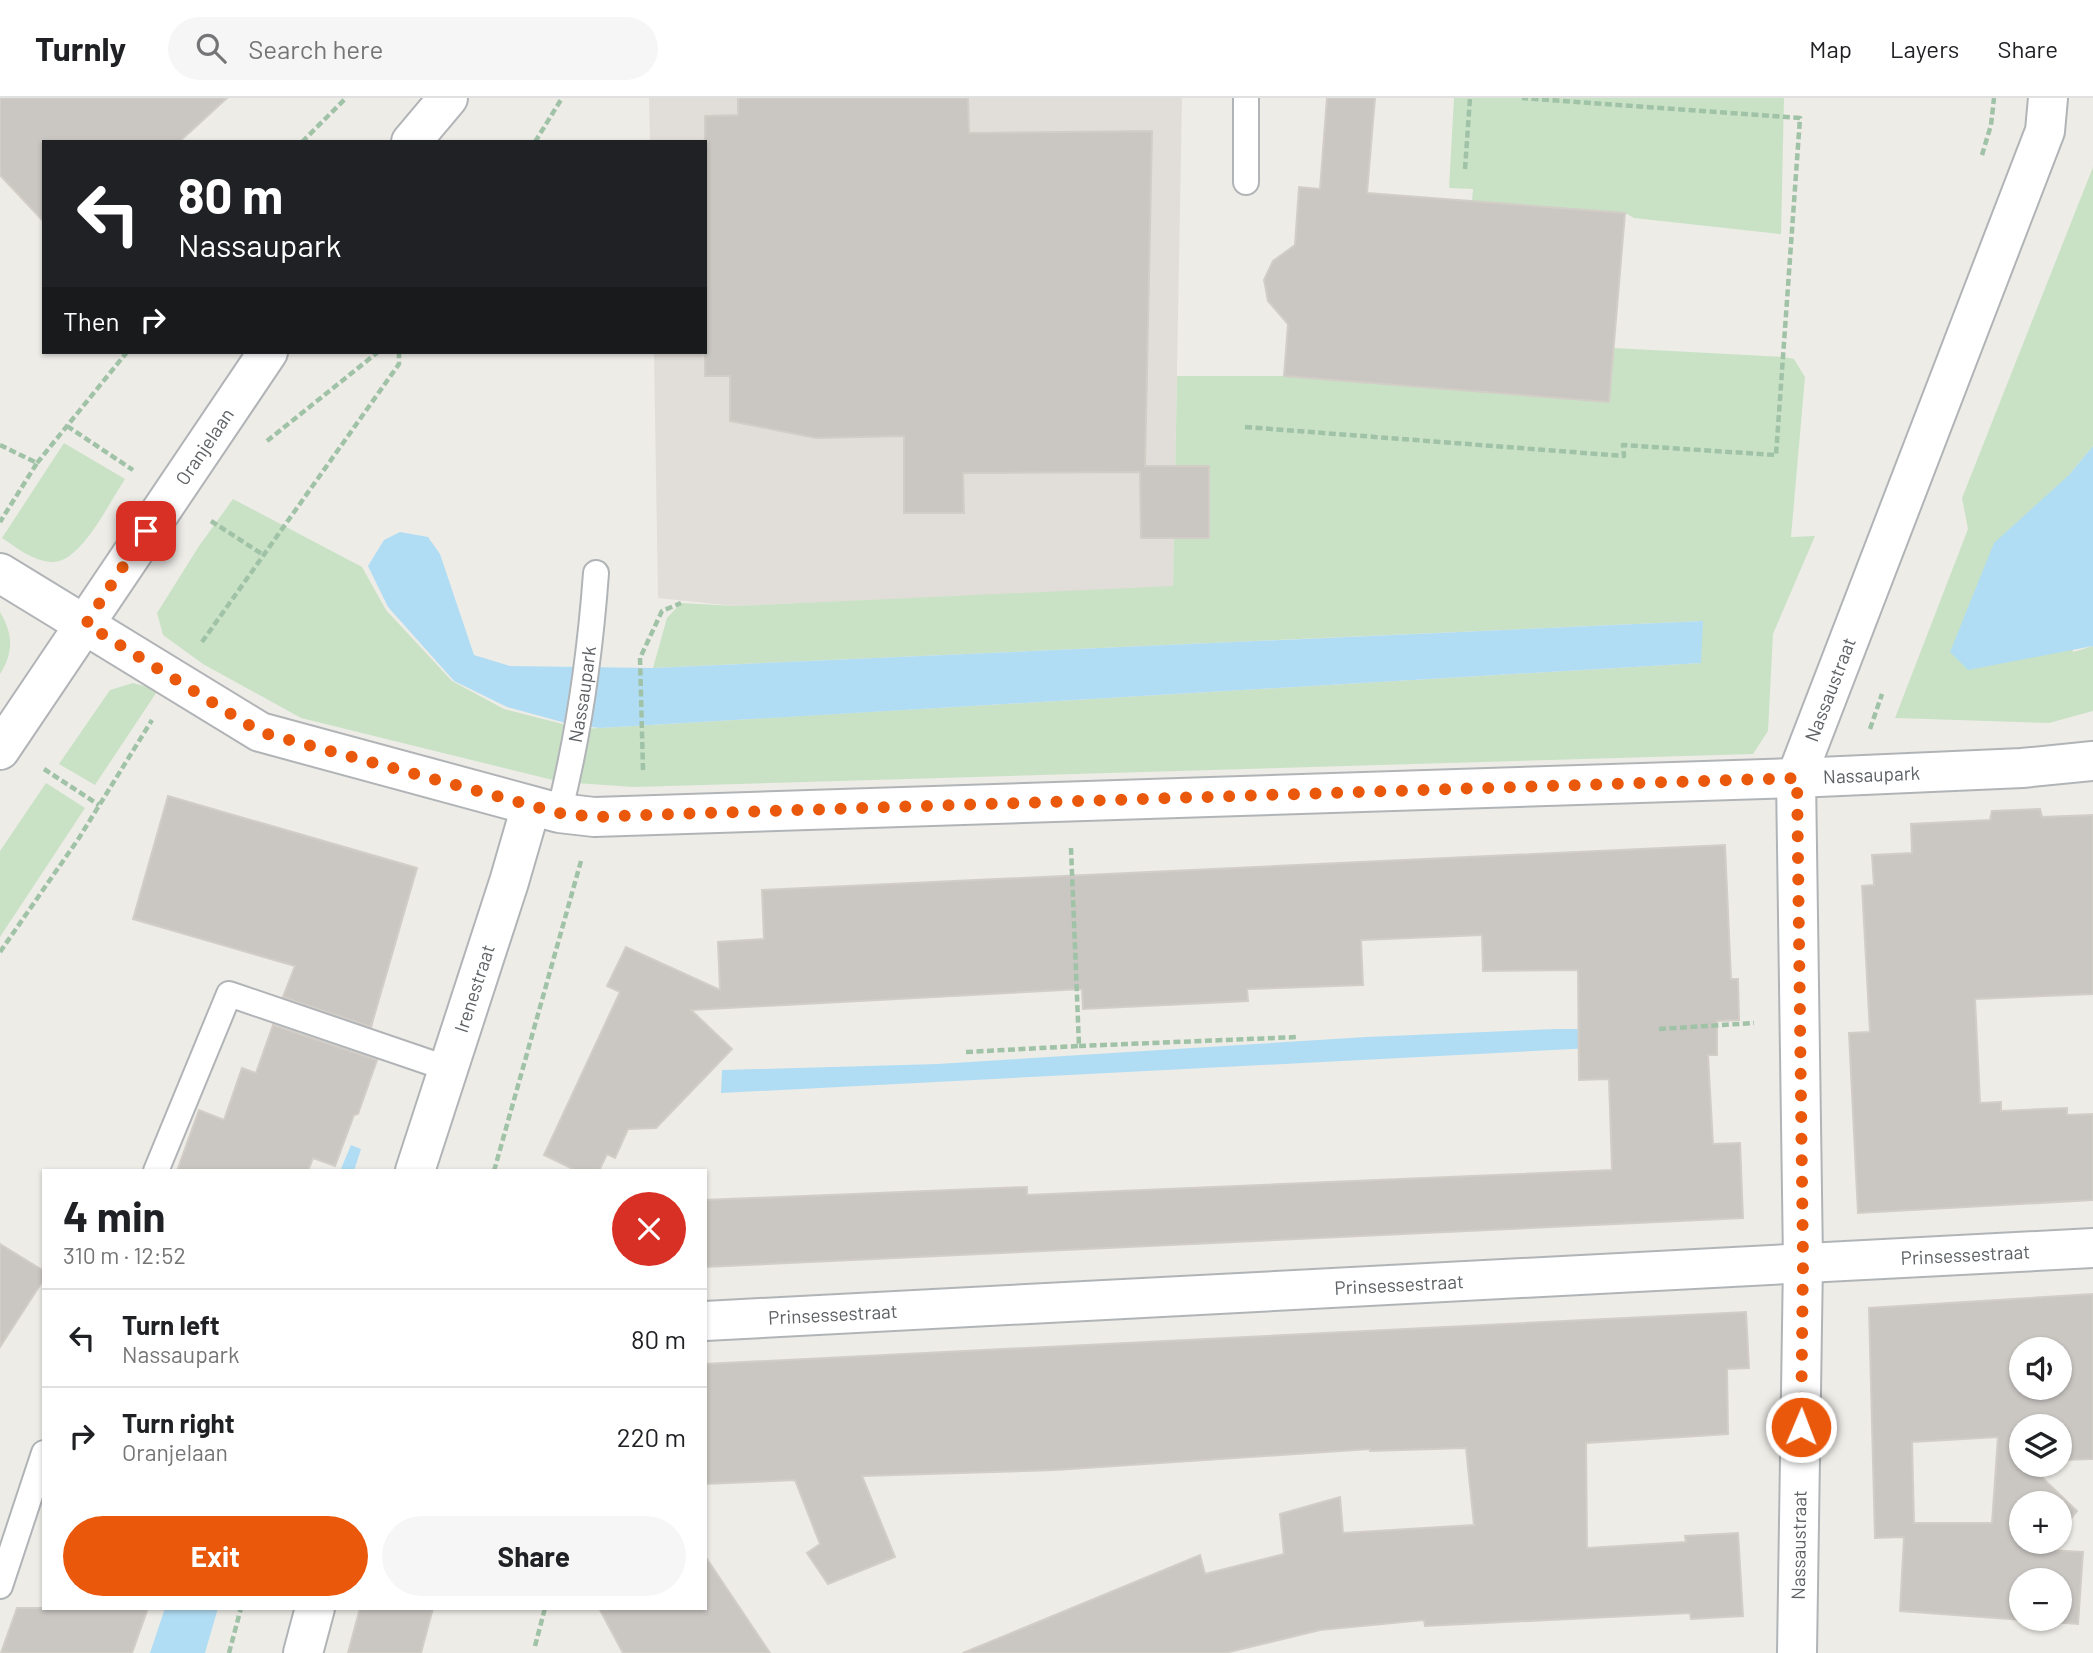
<!DOCTYPE html>
<html lang="en">
<head>
<meta charset="utf-8">
<style>
  :root { --surface:#fff; --page:#f6f6f6; --text:#202124; --muted:#757577; --line:#e0e0e0; --accent:#ea580c }
  body { margin:0; font-family:Barlow,sans-serif; background:var(--page); color:var(--text); height:100vh; display:flex; flex-direction:column; font-size:26px; white-space:nowrap }
  * { box-sizing:border-box; margin:0 }
  p { font-size:23px; color:var(--muted) }
  .icon { flex:none; width:38px; height:38px; fill:none; stroke:currentColor; stroke-width:2; stroke-linecap:round; stroke-linejoin:round }
  .map { position:relative; flex:1; overflow:hidden }
  .details { position:absolute; left:42px; top:1071px; width:665px; height:441px; display:flex; flex-direction:column; background:var(--surface); border-radius:0px; box-shadow:0 2px 5px #0004 }
  .details>* { flex:none }
  .hud { position:absolute; left:42px; top:42px; width:665px; height:214px; border-radius:0px; box-shadow:0 2px 5px #0004; background:#202124; color:#fff; overflow:hidden }
  .buttons { position:absolute; left:2009px; top:1239px; display:grid; gap:14px }
  .buttons a { display:grid; place-items:center; width:63px; height:63px; border-radius:50%; background:var(--surface); box-shadow:0 2px 5px #0004; font-size:35px }
  .pin { position:absolute; display:grid; place-items:center; width:60px; height:60px; color:#fff; margin:-30px; border-radius:14px; box-shadow:0 4px 10px #0006 }
  .me { position:absolute; width:77px; margin:-38px; rotate:1deg; stroke-linejoin:round; filter:drop-shadow(0 0 5px #0008) }
  .turn { display:flex; align-items:center; gap:24px; height:147px; padding:0 21px; font-size:32px }
  .turn .icon { width:91px; height:91px; stroke-width:2.5 }
  .turn b { display:block; font-size:49px; line-height:60px }
  .then { display:flex; align-items:center; height:66px; padding:0 21px; background:#0003; gap:14px; font-size:26px }
  .round { display:grid; place-items:center; flex:none; width:74px; height:74px; border-radius:37px; background:var(--page) }
  .summary { display:flex; align-items:center; justify-content:space-between; height:119px; padding:0 21px }
  h1 { font-size:42px; font-weight:700; line-height:52px }
  .primary-button { display:flex; gap:14px; margin-top:auto; padding:14px 21px }
  .primary-button a { flex:1; height:80px; border-radius:42px; background:var(--accent); color:#fff; font-size:28px; font-weight:700; line-height:80px; text-align:center }
  .primary-button a+a { background:var(--page); color:var(--text) }
  ul { padding:0; list-style:none }
  li { display:flex; align-items:center; gap:21px; height:98px; padding:0 21px; border-top:2px solid var(--line) }
  li div { flex:1 }
  li b { display:block; font-size:26px }
  li em { font-style:normal }
  header { display:flex; align-items:center; gap:42px; box-sizing:border-box; height:98px; padding:0 35px; background:var(--surface); border-bottom:2px solid var(--line) }
  header strong { font-size:33px }
  nav { display:flex; gap:38px; margin-inline-start:auto; font-size:24px }
  .search { width:490px; height:63px; background:var(--page); display:flex; align-items:center; gap:18px; box-sizing:border-box; padding:0 24px; border-radius:38px; color:var(--muted); font-size:26px }
  .map>svg:first-child { display:block }
</style>
</head>
<body>
<header>
<strong>Turnly</strong>
<div class="search"><svg class="icon" aria-label="search" viewBox="0 0 24 24"><circle cx="10" cy="10" r="6"/><path d="M15 15l6 6"/></svg>Search here</div>
<nav><a>Map</a><a>Layers</a><a>Share</a></nav>
</header>
<div class="map">
<svg width="2093" height="1555" viewBox="0 0 2093 1555">
  <rect width="100%" height="100%" fill="#eeece7"/>
  <!-- education -->
  <path fill="#e1ddd8" d="M649,0H1182L1173,489L735,508L658,500L654,254H705V44H650Z"/>
  <!-- green -->
  <g fill="#c9e2c6">
    <path d="M1454,0H1784L1781,136L1634,120L1625,115L1472,104L1473,91L1449,90Z"/>
    <path d="M2093,69V348L2069,377L2073,554L2093,548V613L2049,625L1895,620L1968,431L1962,400Z"/>
    <path d="M1614,250L1784,259L1794,261L1805,279L1791,439L1815,438L1773,536L1768,633L1753,656L634,689L561,684L301,620L203,566L163,537L157,515L199,448L233,401L362,469L386,512L452,583L504,611L582,631L1700,565L1702,523L653,570L667,520L681,505L735,508L1173,488L1177,278H1284L1609,304Z"/>
    <path d="M64,345L125,381C110,403 80,467 51,464C33,463 17,450 2,440Z"/>
    <path d="M0,514C13,536 14,554 0,576Z"/>
    <path d="M133,585L158,592L95,687L59,666L110,592Z"/>
    <path d="M46,685L85,710L0,839V753Z"/>
  </g>
  <!-- water -->
  <g fill="#b1ddf4">
    <path d="M2093,348V548L1968,572L1950,554L1994,445L2069,377Z"/>
    <path d="M400,434L428,439L440,456L474,557L510,568L653,570L1703,523L1701,565L600,630L573,627L507,609L454,583L388,509L368,468L384,442Z"/>
    <path d="M1556,931H1650L1651,947L721,995L722,972L937,966L1366,939Z"/>
    <path d="M351,1047L361,1051L354,1073H340Z"/>
    <path d="M165,1510H218L205,1555H150Z"/>
  </g>
  <!-- building -->
  <g fill="#cac7c3" stroke="#d2cdc6" stroke-width="2" fill-rule="evenodd">
    <path d="M0,0H227L179,44H44V124L0,77Z"/>
    <path d="M738,0H968L969,35L1152,33L1145,368H1209V440H1141L1140,374L963,375L964,415H904V338L816,340L730,323V278H705V18L738,17Z"/>
    <path d="M1327,0H1375L1367,95L1625,115L1609,304L1284,278L1288,226L1268,203L1264,182L1273,163L1295,147L1299,89L1320,91Z"/>
    <path d="M168,698L417,770L371,929L283,899L295,868L133,821Z"/>
    <path d="M2040,711L2042,719L2093,717V896L1975,901L1980,1005L2001,1004V1013L2067,1010V1017L2093,1016V1102L1858,1115L1849,935L1870,934L1862,788L1874,787L1872,757L1912,755L1911,726L1990,722L1992,713Z"/>
    <path d="M1725,747L1731,881H1738L1739,922L1717,923V957H1708L1713,1046L1740,1045L1743,1120L705,1169V1102L1027,1089V1097L1612,1072L1609,981L1579,982L1578,872L1483,873L1482,837L1361,842L1363,887L1247,891L1248,903L1083,911L1082,891L691,912L732,951L656,1030L628,1031L615,1060L607,1056L599,1073H577L544,1057L620,894L607,888L626,849L720,892L718,844L764,841L762,792Z"/>
    <path d="M273,927L377,962L358,1016L354,1017L335,1068L313,1060L308,1073H177L199,1012L224,1022L242,970L256,975Z"/>
    <path d="M0,1146L44,1173V1181L0,1249Z"/>
    <path d="M2093,1196V1361L2060,1362V1328H2021V1367H2029L2077,1413L2060,1434V1405H2021V1444H2052L2046,1452L2083,1454L2078,1526L1900,1513L1904,1439L1875,1440L1869,1210ZM2021,1251H2060V1290H2021ZM1998,1339L1992,1425H1914L1912,1344ZM2021,1482H2060V1521H2021Z"/>
    <path d="M1746,1214L1749,1270L1727,1271L1728,1336L1586,1345L1587,1450L1686,1444L1685,1438L1738,1435L1743,1518L1691,1521L1690,1515L1425,1528L1424,1522L1320,1532L1225,1555H963L1200,1457L1205,1476L1284,1456L1280,1416L1340,1399L1343,1435L1474,1427L1466,1350L1370,1353V1351L1055,1372L862,1378L895,1459L828,1486L807,1455L820,1446L795,1382L705,1386V1266Z"/>
    <path d="M705,1458L770,1555H623L599,1510H705Z"/>
    <path d="M17,1510H148L132,1555H1Z"/>
    <path d="M360,1510H433L421,1555H348Z"/>
  </g>
  <g fill="none" stroke-linecap="round" stroke-linejoin="round">
    <defs>
      <g id="lane">
        <path d="M1246,84V0"/>
        <path id="s1" d="M559,715C579,636 590,557 596,475"/>
        <path d="M156,1073L229,896L449,971"/>
        <path d="M0,1488L44,1355"/>
      </g>
      <g id="street">
        <path id="s2" d="M0,475L260,634L559,715L594,719L1796,680L2022,670L2093,663"/>
        <path id="s3" d="M415,1073L509,784L531,708"/>
        <path id="s4" d="M705,1223L2093,1150"/>
        <path d="M303,1555L315,1510"/>
      </g>
      <g id="secondary">
        <path d="M411,44L448,0"/>
        <path id="s5" d="M0,652L268,254"/>
        <path id="s6" d="M1797,1555L1803,1163L1796,680L2045,33L2048,0"/>
      </g>
    </defs>
    <!-- lane casing -->
    <use href="#lane" stroke="#b1b4b7" stroke-width="28"/>
    <!-- street casing -->
    <use href="#street" stroke="#b1b4b7" stroke-width="42"/>
    <!-- secondary casing -->
    <use href="#secondary" stroke="#b1b4b7" stroke-width="42"/>
    <!-- path -->
    <g stroke="#a0c2a7" stroke-width="4.5" stroke-dasharray="7 3.5" stroke-linecap="butt">
      <path d="M302,44L346,0"/>
      <path d="M535,44L562,0"/>
      <path d="M1982,57L1991,27L1994,0"/>
      <path d="M1465,71L1470,0"/>
      <path d="M67,328L133,372"/>
      <path d="M1245,329L1624,358L1623,347L1776,357L1800,20L1522,0"/>
      <path d="M267,343L378,254"/>
      <path d="M0,347L37,365L0,424"/>
      <path d="M37,365L127,254"/>
      <path d="M211,423L262,456"/>
      <path d="M202,544L399,266V254"/>
      <path d="M1870,631L1882,596"/>
      <path d="M44,671L99,707"/>
      <path d="M643,672L640,560L662,513L681,505"/>
      <path d="M0,854L79,740L152,622"/>
      <path d="M1659,931L1754,925"/>
      <path d="M1079,948L1298,939"/>
      <path d="M966,954L1079,948L1071,750"/>
      <path d="M494,1073L581,763"/>
      <path d="M535,1548L545,1510"/>
      <path d="M229,1555L241,1510"/>
    </g>
    <!-- lane -->
    <use href="#lane" stroke="#fff" stroke-width="24"/>
    <!-- street -->
    <use href="#street" stroke="#fff" stroke-width="38"/>
    <!-- secondary -->
    <use href="#secondary" stroke="#fff" stroke-width="38"/>
  </g>
  <g fill="none" stroke-linecap="round" stroke-linejoin="round">
    <!-- route -->
    <path stroke="#ea580c" stroke-width="12" stroke-dasharray="0 21.6" d="M146,433L86,526L260,634L559,715L594,719L644,717L1797,680L1803,1163L1801,1329"/>
  </g>
  <g text-anchor="middle" stroke-width="5" stroke-linejoin="round" paint-order="stroke">
    <!-- street labels -->
    <g font-size="19" fill="#5e6265" stroke="#fff">
      <text dy="7" stroke="none"><textPath href="#s5" startOffset="366">Oranjelaan</textPath></text>
      <text dy="7" stroke="none"><textPath href="#s6" startOffset="970">Nassaustraat</textPath></text>
      <text dy="7" stroke="none"><textPath href="#s1" startOffset="121">Nassaupark</textPath></text>
      <text dy="7" stroke="none"><textPath href="#s2" startOffset="1928">Nassaupark</textPath></text>
      <text dy="7" stroke="none"><textPath href="#s3" startOffset="192">Irenestraat</textPath></text>
      <text dy="7" stroke="none"><textPath href="#s4" startOffset="1262">Prinsessestraat</textPath></text>
      <text dy="7" stroke="none"><textPath href="#s4" startOffset="695">Prinsessestraat</textPath></text>
      <text dy="7" stroke="none"><textPath href="#s4" startOffset="128">Prinsessestraat</textPath></text>
      <text dy="7" stroke="none"><textPath href="#s6" startOffset="108">Nassaustraat</textPath></text>
    </g>
  </g>
</svg>
<div class="buttons">
<a><svg class="icon" aria-label="sound" viewBox="0 0 24 24"><path d="M4 9h4l5-4v14l-5-4H4zM17 9q2 3 0 6"/></svg></a>
<a><svg class="icon" aria-label="layers" viewBox="0 0 24 24"><path d="M12 4l9 5-9 5-9-5zM3 14l9 5 9-5"/></svg></a>
<a>+</a>
<a>−</a>
</div>
<div class="pin" style="left:146px;top:433px;background:#d93025"><svg class="icon" aria-label="arrive" viewBox="0 0 24 24"><path d="M6 21V4h12l-3 4 3 4H6"/></svg></div>
<svg class="me" style="left:1801px;top:1329px" viewBox="-20 -20 40 40"><circle r="17" fill="#ea580c" stroke="#fff" stroke-width="3"/><path d="M0-11L8 9 0 5-8 9z" fill="#fff"/></svg>
<div class="hud">
<div class="turn"><svg class="icon" aria-label="left" viewBox="0 0 24 24"><path d="M17 20v-9H6M10 6l-5 5 5 5"/></svg><div><b>80 m</b>Nassaupark</div></div>
<div class="then">Then<svg class="icon" aria-label="right" viewBox="0 0 24 24"><path d="M7 20v-9h11M14 6l5 5-5 5"/></svg></div>
</div>
<section class="details">
<div class="summary"><div><h1>4 min</h1><p>310 m · 12:52</p></div><a class="round" style="background:#d93025;color:#fff"><svg class="icon" aria-label="close" viewBox="0 0 24 24"><path d="M6 6l12 12M18 6L6 18"/></svg></a></div>
<ul>
<li><svg class="icon" aria-label="left" viewBox="0 0 24 24"><path d="M17 20v-9H6M10 6l-5 5 5 5"/></svg><div><b>Turn left</b><p>Nassaupark</p></div><em>80 m</em></li>
<li><svg class="icon" aria-label="right" viewBox="0 0 24 24"><path d="M7 20v-9h11M14 6l5 5-5 5"/></svg><div><b>Turn right</b><p>Oranjelaan</p></div><em>220 m</em></li>
</ul>
<div class="primary-button"><a>Exit</a><a>Share</a></div>
</section>
</div>
</body>
</html>
